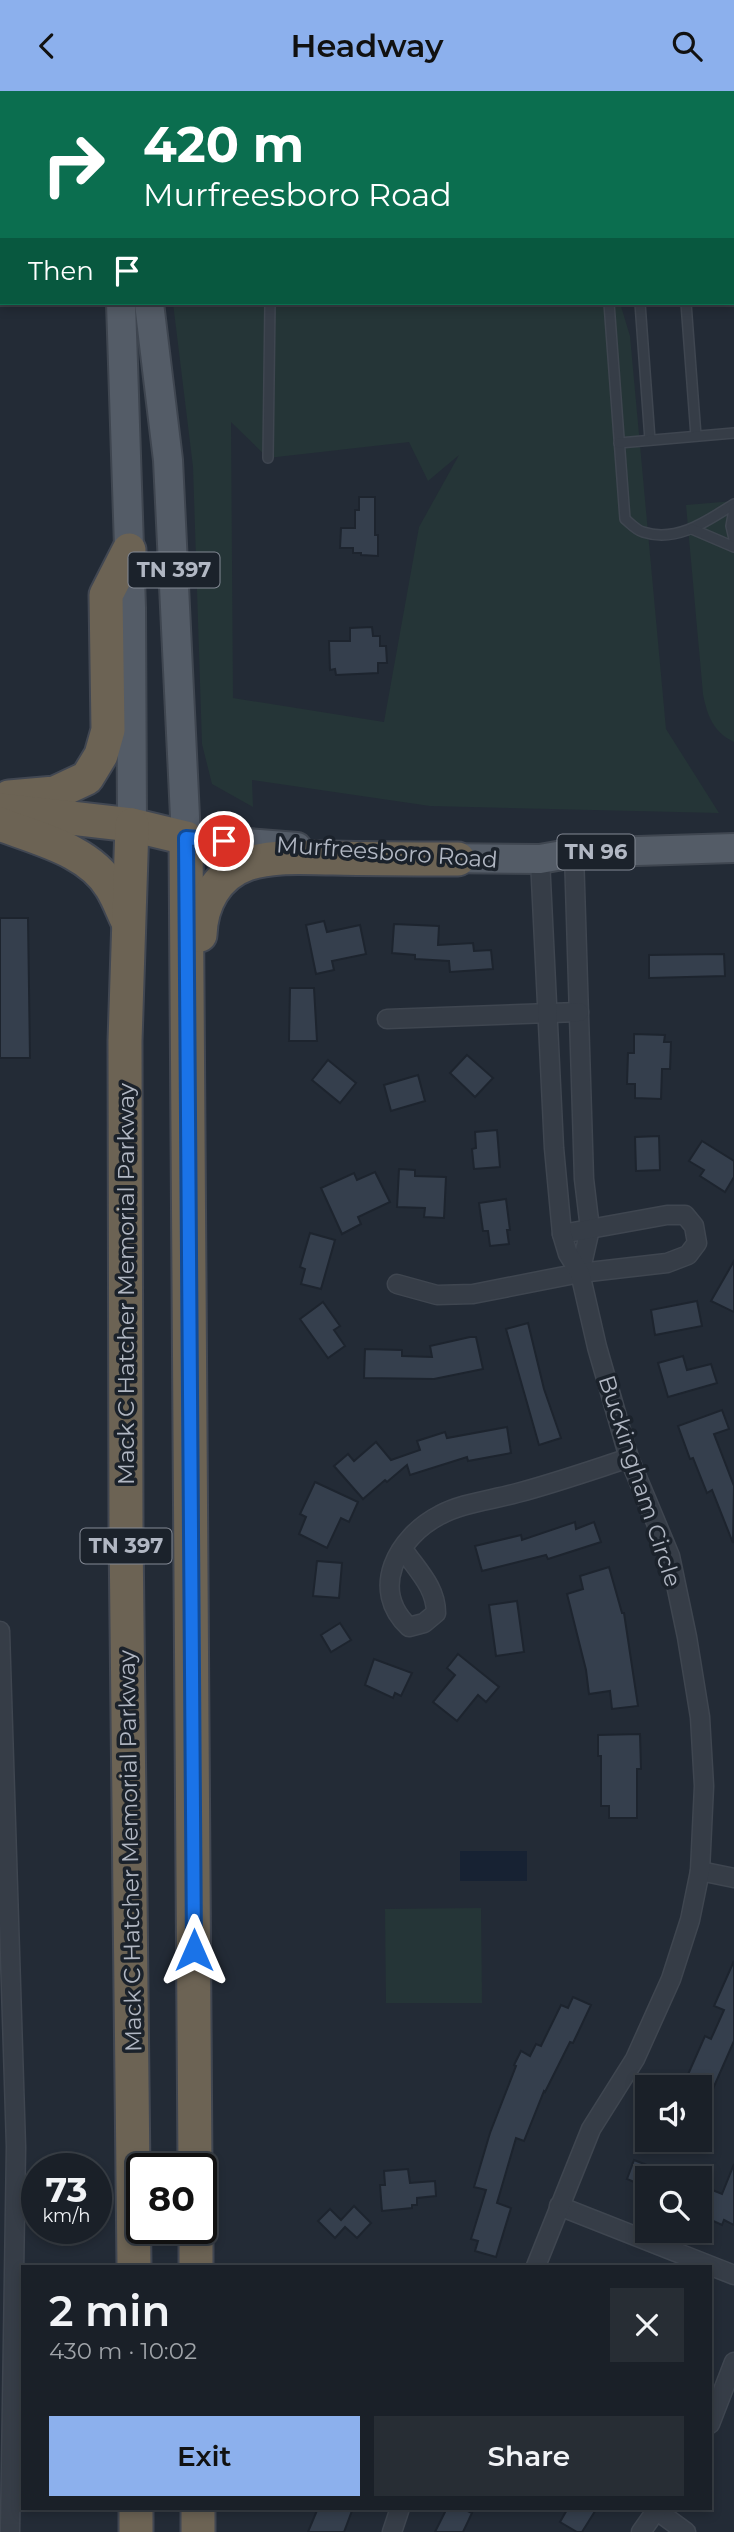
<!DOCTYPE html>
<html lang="en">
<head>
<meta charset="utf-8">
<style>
  :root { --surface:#1a2028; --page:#272d34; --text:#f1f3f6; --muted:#9fa3a8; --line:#383e45; --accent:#8cb0ed }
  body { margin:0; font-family:Montserrat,sans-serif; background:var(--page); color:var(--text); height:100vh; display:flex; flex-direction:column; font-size:26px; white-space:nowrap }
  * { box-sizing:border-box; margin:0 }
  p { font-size:23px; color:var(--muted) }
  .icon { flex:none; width:38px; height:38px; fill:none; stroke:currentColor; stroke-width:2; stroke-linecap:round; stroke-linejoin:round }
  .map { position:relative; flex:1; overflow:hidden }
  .details { position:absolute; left:21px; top:2174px; width:691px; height:245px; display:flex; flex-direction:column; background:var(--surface); border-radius:0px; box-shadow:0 4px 10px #0003,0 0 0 2px var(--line) }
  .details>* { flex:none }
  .banner { position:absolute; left:0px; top:0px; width:735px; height:214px; box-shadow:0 4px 10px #0003,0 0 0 2px var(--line); background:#0b6e4f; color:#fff; overflow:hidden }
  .buttons { position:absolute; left:635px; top:1984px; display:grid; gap:14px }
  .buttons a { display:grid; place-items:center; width:77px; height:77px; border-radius:0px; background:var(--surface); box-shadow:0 4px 10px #0003,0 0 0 2px var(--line); font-size:35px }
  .speed { position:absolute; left:21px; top:2062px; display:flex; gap:14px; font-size:35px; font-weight:700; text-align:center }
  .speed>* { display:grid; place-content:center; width:91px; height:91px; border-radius:50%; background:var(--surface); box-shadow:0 4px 10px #0003,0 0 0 2px var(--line); line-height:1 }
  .speed small { font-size:18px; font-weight:400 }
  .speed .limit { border:4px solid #111; border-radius:10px; background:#fff; color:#111 }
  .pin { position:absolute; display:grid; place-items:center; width:60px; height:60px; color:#fff; margin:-30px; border:4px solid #fff; border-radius:50%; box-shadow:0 2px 7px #0007 }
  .me { position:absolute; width:77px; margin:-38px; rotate:0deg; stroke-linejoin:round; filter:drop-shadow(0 0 5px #0008) }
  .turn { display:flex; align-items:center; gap:24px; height:147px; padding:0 28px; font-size:32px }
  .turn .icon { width:91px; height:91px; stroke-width:2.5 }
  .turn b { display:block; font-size:49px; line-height:60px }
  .then { display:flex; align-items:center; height:66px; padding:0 28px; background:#0003; gap:14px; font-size:26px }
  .round { display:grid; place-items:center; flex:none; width:74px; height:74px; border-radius:0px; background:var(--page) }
  .headline { display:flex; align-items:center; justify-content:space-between; height:119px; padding:0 28px }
  h1 { font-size:42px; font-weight:600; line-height:52px }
  .cta { display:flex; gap:14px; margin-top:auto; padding:14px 28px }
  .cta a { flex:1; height:80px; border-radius:0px; background:var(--accent); color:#111; font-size:28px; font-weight:600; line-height:80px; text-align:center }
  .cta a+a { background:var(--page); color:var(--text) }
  header { display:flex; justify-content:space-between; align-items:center; height:91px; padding:0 28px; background:var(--accent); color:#111; font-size:32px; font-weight:600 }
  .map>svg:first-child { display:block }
</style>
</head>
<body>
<header><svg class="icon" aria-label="back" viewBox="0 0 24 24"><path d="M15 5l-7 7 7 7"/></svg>Headway<svg class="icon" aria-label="search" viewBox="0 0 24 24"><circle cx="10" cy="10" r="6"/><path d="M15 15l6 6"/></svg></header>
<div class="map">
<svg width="734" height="2441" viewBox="0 0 734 2441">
  <rect width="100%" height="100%" fill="#232b36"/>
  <!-- green -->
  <g fill="#253537" fill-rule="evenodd">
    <path d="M148,0H609L148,2Z"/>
    <path d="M173,212H620L630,245L666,638L719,722L430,715L252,689L253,716L212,693L202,653L193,376ZM231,331L268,367L409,351L428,390L459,364L419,436L384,631L233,607Z"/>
    <path d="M734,410V651C713,641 707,624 703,603L686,414Z"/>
    <path d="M481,1817L482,1912H386L385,1818Z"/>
  </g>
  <!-- water -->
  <rect fill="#172233" x="460" y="1760" width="67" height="30"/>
  <!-- building -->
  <g fill="#353f4d" stroke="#1d242e" stroke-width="2">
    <path d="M359,406H375V444H378V465L361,464V462H353V457H340L341,437H355V419H359Z"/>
    <path d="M372,536L373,545H380V555H386L387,572H378V582L336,584L335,578L330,579L329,550H350V537Z"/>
    <path d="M0,827H28L30,967H0Z"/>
    <path d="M324,830L327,841L360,834L366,863L332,870L334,879L316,883L306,834Z"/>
    <path d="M394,833L439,835L438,854L473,852L474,860L491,859L493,878L450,881L449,870L415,868V864L392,862Z"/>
    <path d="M724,863L725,885L649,887V864Z"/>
    <path d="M290,897H314L317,950H289Z"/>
    <path d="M634,943L665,944L664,951H671L670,978H662L661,1008L635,1007V993H627L628,962H634Z"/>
    <path d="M467,964L493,987L475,1006L450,982Z"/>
    <path d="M328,969L356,992L340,1012L312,989Z"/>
    <path d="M418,984L425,1010L391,1020L384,994Z"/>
    <path d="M497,1039L500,1076L474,1078L472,1058L476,1057L475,1041Z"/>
    <path d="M659,1045L660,1079L636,1080L635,1046Z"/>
    <path d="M702,1050L734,1070V1086L725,1101L700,1085L704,1079L689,1070Z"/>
    <path d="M399,1078L415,1079V1085L446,1086L444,1127L424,1126L425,1117L397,1116Z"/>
    <path d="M375,1081L390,1111L358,1126L361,1133L342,1143L321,1097L354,1082L357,1089Z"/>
    <path d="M506,1108L510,1139H507L509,1153L490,1155L488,1140H483L479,1112Z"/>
    <path d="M310,1142L335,1149L321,1198L301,1193L305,1178L300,1176Z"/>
    <path d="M734,1170V1221L711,1210Z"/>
    <path d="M697,1210L702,1235L655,1244L651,1219Z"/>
    <path d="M323,1211L340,1235L334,1239L345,1255L328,1267L300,1228Z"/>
    <path d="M528,1232L544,1298L561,1347L539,1354L506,1238Z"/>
    <path d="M470,1246H476L483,1278L434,1288L364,1287L365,1258L402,1259V1265L432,1266L430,1255Z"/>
    <path d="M683,1265L687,1279L711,1273L717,1292L668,1306L658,1272Z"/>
    <path d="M722,1319L729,1338L714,1343L734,1395L733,1452L712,1399L707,1402L693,1367L690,1368L678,1335Z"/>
    <path d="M507,1336L511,1362L468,1370L467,1366L410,1384L407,1374L387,1391L385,1389L363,1408L334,1375L348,1363L354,1370L376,1351L391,1369L420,1359L417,1350L445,1341L447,1347Z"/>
    <path d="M315,1391L358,1411L349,1431L341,1427L327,1457L299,1443L306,1426L300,1423Z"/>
    <path d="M575,1431L576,1438L594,1431L601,1451L548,1468L546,1464L482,1480L475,1455L521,1444L522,1449Z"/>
    <path d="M317,1470L342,1472L339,1507L313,1505Z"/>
    <path d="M609,1476L622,1522H624L638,1615L612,1618L610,1600L589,1603L586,1579L567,1503L583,1498L580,1485Z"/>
    <path d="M517,1510L524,1561L496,1565L489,1514Z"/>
    <path d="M340,1532L351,1549L331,1561L321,1544Z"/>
    <path d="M458,1563L499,1596L486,1611L478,1604L457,1630L433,1611L455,1584L447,1577Z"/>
    <path d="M374,1568L412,1582L401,1605L395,1602L393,1607L365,1594Z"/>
    <path d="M640,1643L641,1678H637V1727H609V1715H601V1665H598V1644Z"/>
    <path d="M734,1870V1950L712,2000L682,1997L705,1945L711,1948L724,1919L714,1915Z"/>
    <path d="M573,1906L591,1914L573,1952L570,1951L545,2001L544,2000L524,2050L516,2047L497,2112L511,2117L496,2166L475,2160L478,2150L471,2148L486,2099L474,2096L490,2042L516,1975L514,1974L521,1960L530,1965L536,1953L541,1955L561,1914L568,1917Z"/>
    <path d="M634,2069L680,2087V2088H648V2097L627,2088Z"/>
    <path d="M734,2073V2134L724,2129L722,2134L700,2124V2094L722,2103Z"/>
    <path d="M408,2078L410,2092L435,2090L436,2105L417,2107V2114H412V2117L382,2120L380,2094H385L384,2080Z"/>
    <path d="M354,2115L371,2132L357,2147L345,2136L335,2147L318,2130L330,2118L341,2129Z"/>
    <path d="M318,2417H353L344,2441H308Z"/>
    <path d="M447,2417H461L472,2422L463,2441H435Z"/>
    <path d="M568,2417H597L582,2441H577L560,2431Z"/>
  </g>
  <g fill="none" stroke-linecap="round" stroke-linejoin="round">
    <defs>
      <g id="lane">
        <path d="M255,0V2"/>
        <path d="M372,0V2"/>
        <path d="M593,0V2"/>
        <path d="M733,141H734"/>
        <path d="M609,212L625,428C630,432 636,439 643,441C677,452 707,430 734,413"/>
        <path d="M640,212L650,349"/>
        <path d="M686,212L696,345"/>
        <path d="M619,352L734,342"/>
        <path d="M268,367L270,212"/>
        <path d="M734,418L731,435L734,448"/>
        <path d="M692,438L734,456"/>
      </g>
      <g id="street">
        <path d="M574,762L584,1088L590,1138L580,1182"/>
        <path d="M387,928L579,921"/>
        <path d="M397,1193L437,1204L473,1203L580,1182L667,1172L688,1164L697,1152L694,1135L685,1124H667L562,1143"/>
        <path d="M403,1458C417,1479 436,1496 436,1522L424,1532L409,1536C369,1499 397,1446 440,1424C462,1412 492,1409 517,1402C555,1392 592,1379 629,1367"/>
        <path d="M0,1540L16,2056L10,2441"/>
        <path d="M700,1780L734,1787"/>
        <path d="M559,2115L734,2184"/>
        <path d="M536,2175L591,2038L635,1968L671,1888L690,1829L700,1780L704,1695L700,1626L687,1546L670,1465L629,1367L597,1256L580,1182L568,1163L562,1143L554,1057L540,768"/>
        <path d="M710,2333L734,2271"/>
        <path d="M656,2419L686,2441"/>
        <path d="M392,2441L400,2417"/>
        <path d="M641,2441L658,2417"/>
      </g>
      <g id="primary">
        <path d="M123,0V2"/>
        <path d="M121,212L131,517L132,734"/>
        <path d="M149,212L168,369L186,747L297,756"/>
        <path d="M436,767L540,768L574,762L734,757"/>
      </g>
      <g id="highway">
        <path d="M9,706L55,702L87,687L101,664L108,639L106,504L129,459"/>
        <path d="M0,719L132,734L186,747L195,2077"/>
        <path d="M0,733C38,748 89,759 111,796C118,807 122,819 128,831"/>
        <path d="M132,734L125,950L126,1440L134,2175"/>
        <path d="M200,844C201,813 216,784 247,773C274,764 305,767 333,767C375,768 416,768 458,768"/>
        <path d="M196,2137V2175"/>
        <path d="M136,2417V2441"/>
        <path d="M198,2417V2441"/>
      </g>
    </defs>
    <!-- lane casing -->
    <use href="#lane" stroke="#3f4650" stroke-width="12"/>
    <!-- street casing -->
    <use href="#street" stroke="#3f4650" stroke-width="21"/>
    <!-- primary casing -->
    <use href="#primary" stroke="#3f4650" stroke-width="32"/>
    <!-- highway casing -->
    <use href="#highway" stroke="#414752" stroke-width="37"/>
    <!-- lane -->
    <use href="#lane" stroke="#363d47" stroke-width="9"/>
    <!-- street -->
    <use href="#street" stroke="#363d47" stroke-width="18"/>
    <!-- primary -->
    <use href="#primary" stroke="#545c67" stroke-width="28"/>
    <!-- highway -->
    <use href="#highway" stroke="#6c6354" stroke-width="33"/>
  </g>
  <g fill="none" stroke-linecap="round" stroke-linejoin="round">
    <defs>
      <path id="route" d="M194,1859L186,747L224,750"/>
    </defs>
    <!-- route casing -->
    <use href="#route" stroke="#114b97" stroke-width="18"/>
    <!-- route -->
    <use href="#route" stroke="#1a73e8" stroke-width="12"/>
  </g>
  <g text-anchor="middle" stroke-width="7" stroke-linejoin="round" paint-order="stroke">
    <!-- shield labels -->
    <g fill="#1b222b" stroke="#848a95" stroke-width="2">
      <rect x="128.5" y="461.5" width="91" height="35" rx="5"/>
      <rect x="557.5" y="743.5" width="77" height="35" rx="5"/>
      <rect x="80.5" y="1437.5" width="91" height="35" rx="5"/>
    </g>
    <g font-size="21" font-weight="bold" fill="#b1b7c3">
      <text x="174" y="486">TN 397</text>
      <text x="596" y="768">TN 96</text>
      <text x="126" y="1462">TN 397</text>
    </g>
    <!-- street labels -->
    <g font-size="23" fill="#b1b7c3" stroke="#1b222b">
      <text transform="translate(387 761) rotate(4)" y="8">Murfreesboro Road</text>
      <text transform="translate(126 1193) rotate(-90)" y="8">Mack C Hatcher Memorial Parkway</text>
      <text transform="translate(640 1390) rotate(72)" y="8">Buckingham Circle</text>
      <text transform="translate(130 1760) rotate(-91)" y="8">Mack C Hatcher Memorial Parkway</text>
    </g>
  </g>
</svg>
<div class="buttons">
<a><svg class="icon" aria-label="sound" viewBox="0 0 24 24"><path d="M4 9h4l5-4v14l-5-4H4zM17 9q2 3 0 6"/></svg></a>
<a><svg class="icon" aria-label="search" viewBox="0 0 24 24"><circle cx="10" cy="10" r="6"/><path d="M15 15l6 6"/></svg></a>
</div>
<div class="speed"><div>73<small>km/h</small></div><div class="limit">80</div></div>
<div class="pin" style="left:224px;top:750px;background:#d93025"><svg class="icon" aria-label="arrive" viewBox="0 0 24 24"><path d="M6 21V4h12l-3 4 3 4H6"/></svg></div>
<svg class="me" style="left:194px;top:1859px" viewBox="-20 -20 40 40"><path d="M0-17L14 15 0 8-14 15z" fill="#1a73e8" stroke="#fff" stroke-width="4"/></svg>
<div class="banner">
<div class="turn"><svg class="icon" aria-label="right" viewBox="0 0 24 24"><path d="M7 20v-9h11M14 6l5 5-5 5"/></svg><div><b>420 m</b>Murfreesboro Road</div></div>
<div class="then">Then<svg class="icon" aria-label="arrive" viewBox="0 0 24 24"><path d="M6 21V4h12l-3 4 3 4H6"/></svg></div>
</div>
<section class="details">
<div class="headline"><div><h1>2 min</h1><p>430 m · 10:02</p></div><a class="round"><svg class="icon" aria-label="close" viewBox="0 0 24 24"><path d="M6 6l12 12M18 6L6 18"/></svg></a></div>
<div class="cta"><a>Exit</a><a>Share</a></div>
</section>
</div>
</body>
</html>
